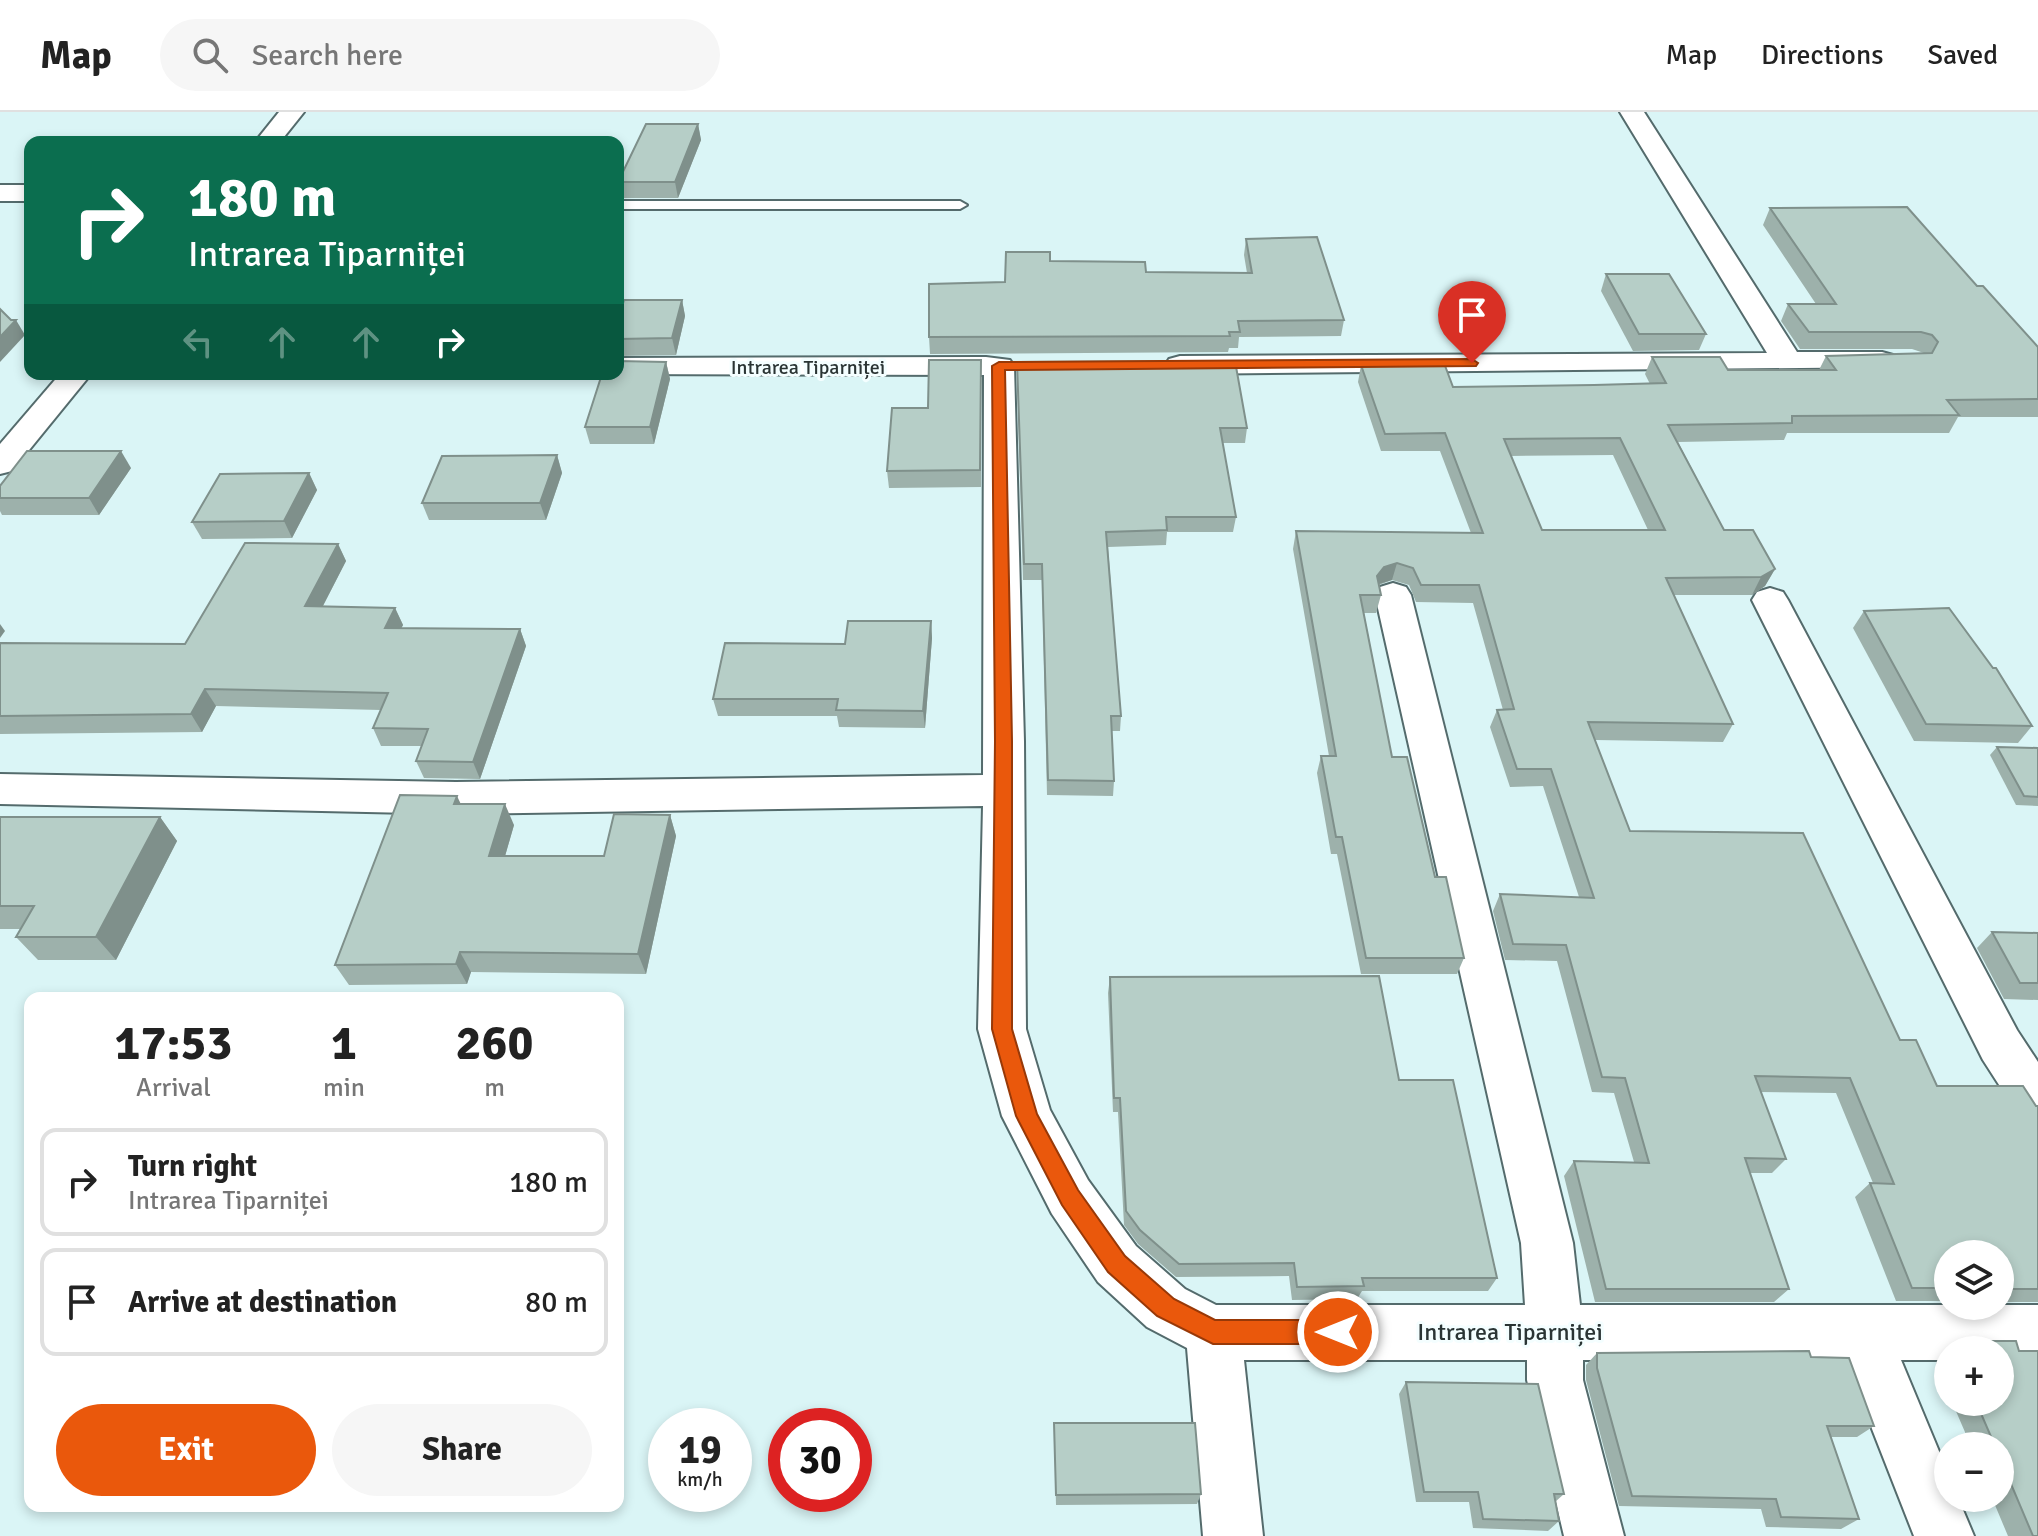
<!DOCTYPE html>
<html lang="en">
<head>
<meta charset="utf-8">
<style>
  :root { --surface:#fff; --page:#f6f6f6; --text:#222; --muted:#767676; --line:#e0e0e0; --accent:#ea580c }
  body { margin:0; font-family:Signika,sans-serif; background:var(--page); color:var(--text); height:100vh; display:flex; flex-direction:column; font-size:30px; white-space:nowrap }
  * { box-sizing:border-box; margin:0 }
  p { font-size:26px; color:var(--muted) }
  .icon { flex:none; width:44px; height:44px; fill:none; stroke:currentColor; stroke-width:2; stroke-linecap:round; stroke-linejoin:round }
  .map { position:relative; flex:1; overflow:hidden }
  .drawer { position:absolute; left:24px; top:880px; width:600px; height:520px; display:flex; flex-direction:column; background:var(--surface); border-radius:16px; box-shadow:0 4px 12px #0003 }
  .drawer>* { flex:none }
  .top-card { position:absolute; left:24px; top:24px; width:600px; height:244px; border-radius:16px; box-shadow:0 4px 12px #0003; background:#0b6e4f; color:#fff; overflow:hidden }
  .tools { position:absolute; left:1934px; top:1128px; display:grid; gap:16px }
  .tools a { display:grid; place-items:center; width:80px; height:80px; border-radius:50%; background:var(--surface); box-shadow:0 4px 12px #0003; font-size:40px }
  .speed { position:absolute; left:648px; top:1296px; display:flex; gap:16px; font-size:40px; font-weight:700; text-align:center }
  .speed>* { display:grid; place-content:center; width:104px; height:104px; border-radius:50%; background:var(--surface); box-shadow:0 4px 12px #0003; line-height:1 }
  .speed small { font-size:20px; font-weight:400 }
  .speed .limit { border:12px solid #d22; background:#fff; color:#111 }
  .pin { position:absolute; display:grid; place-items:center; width:68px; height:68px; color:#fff; margin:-82px -34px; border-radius:50% 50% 50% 0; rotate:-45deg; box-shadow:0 0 8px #0007 }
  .pin .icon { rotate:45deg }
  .me { position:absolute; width:88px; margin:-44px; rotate:270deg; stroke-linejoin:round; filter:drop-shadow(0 0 6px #0008) }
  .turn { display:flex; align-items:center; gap:28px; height:168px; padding:0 32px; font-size:36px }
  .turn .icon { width:104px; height:104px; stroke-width:2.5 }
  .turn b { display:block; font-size:56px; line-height:68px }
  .lanes { display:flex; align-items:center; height:76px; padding:0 32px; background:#0003; justify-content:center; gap:40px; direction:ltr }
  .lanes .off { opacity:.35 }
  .eta { display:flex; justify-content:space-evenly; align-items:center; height:136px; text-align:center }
  .eta b { font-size:48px; font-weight:700; line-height:56px }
  .action { display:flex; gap:16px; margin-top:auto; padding:16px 32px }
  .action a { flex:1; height:92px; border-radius:48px; background:var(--accent); color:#fff; font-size:32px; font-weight:700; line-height:92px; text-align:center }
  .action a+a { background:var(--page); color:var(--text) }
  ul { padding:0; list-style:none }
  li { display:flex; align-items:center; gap:24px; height:108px; margin:0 16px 12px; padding:0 16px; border:4px solid var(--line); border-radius:16px }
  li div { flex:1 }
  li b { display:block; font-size:30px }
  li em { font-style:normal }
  header { display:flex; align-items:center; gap:48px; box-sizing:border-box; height:112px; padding:0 40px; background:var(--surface); border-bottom:2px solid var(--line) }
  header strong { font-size:38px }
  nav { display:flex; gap:44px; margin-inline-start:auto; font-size:28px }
  .search { width:560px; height:72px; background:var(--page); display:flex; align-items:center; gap:20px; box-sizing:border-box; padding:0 28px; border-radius:44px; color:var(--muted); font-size:30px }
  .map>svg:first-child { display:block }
</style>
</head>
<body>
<header>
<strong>Map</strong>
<div class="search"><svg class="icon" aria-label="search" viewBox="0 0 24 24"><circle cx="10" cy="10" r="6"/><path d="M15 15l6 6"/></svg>Search here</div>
<nav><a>Map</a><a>Directions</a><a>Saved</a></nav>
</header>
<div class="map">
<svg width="2038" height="1424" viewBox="0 0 2038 1424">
  <rect width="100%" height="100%" fill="#daf5f6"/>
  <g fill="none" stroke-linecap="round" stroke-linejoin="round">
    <defs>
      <path id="lane" d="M618,89H960L967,93L960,97H618Z"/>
      <g id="street">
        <path d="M279,0H304L280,30H255Z"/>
        <path d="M1620,0H1644L1797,240H1882L1893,243L1897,249L1893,255L1180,262L1169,259L1165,253L1169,247L1180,244L1767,241Z"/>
        <rect x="0" y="73" width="30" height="16"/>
        <path d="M986,245L1010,248L1014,254L1024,629L1026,917L1050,998L1088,1068L1136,1134L1185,1177L1216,1193H1525L1521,1131L1375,483L1380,475L1393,471L1406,475L1411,483L1573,1131L1580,1193H2038V1249L2000,1248V1238H1948V1248H1901L1948,1361V1386H1958L1974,1424H1914L1845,1248H1583V1268L1624,1424H1564L1527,1268V1248H1244L1263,1424H1203L1187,1236L1147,1215L1098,1170L1052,1102L1002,1004L978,917L983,694L456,702L0,692V662L456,670L983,663L984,263L610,262H618V246Z"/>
        <path d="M60,262H91L12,359L0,362V332Z"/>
        <path d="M1770,476L1783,480L1788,488L2017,918L2038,950V1013L2021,1007L1983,948L1752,488L1757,480Z"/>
      </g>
    </defs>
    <!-- lane casing -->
    <use href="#lane" stroke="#546b6c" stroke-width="4"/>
    <!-- street casing -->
    <use href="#street" stroke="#546b6c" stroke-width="4"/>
    <!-- lane -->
    <use href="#lane" fill="#fff" fill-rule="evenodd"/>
    <!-- street -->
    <use href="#street" fill="#fff" fill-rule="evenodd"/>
  </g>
  <!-- wall -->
  <g fill="#9db1ab" fill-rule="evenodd">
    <path d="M698,12L701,28L678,86H622L618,70Z"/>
    <path d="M1770,96L1977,174L2038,235V305H1958L1949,321H1787L1784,328L1678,330L1724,418L1775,457L1765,474L1752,483H1674L1733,612L1723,630L1595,628L1630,719L1900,928L1937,974L2038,994V1190H2000V1142H1948V1189H1896L1855,1085L1870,1071H1873L1836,981L1760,980L1786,1047L1772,1061H1750L1789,1177L1774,1190H1595L1564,1064L1574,1049L1634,1050L1614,981L1592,980L1557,849L1505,848L1493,799L1500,782L1579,785L1543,674L1510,675L1490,615L1497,598H1503L1473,491L1416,490L1409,473L1392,468L1379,473L1381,483L1376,501H1364L1392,645L1464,846L1457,862H1361L1337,742H1331L1317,661L1321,644H1329L1293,437L1296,419L1471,421L1440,339H1381L1358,270L1361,253L1453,275L1594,273L1650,272L1645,262L1652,245L1728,258H1819L1826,244L1924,241L1912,237H1800L1781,209L1788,192H1816L1763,113ZM1613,343L1648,418H1542L1511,344Z"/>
    <path d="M1246,127L1344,208L1341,224L1239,225L1238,236H1229L1228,240L930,242L929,225L1005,170L1050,149L1146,160L1247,161L1244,143Z"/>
    <path d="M1606,162L1706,222L1699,238L1633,239L1601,179Z"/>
    <path d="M682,188L685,204L676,243L618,244V208Z"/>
    <path d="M981,248V375L889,376L887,359L928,296Z"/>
    <path d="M666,250L670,267L654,332H590L585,315Z"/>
    <path d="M1017,265L1247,316L1245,331H1222L1236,405L1233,420H1167L1166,433L1108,435L1121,604L1120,619H1111L1114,669L1113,684L1047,683L1042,468H1023Z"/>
    <path d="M557,343L562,361L546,408H429L422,391Z"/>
    <path d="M131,356L99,403H2L0,399V374Z"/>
    <path d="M309,361L317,378L292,426L202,427L192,410Z"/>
    <path d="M338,432L346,449L323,494L395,496L403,513L401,516L520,517L526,534L480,667L424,666L416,649L422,634H381L373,616L381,598L216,594L202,620L0,622V531L185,532Z"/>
    <path d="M1864,499L2032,614L2018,631L1914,629L1853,516Z"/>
    <path d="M931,509L932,526L925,616L839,615L837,604H718L713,587Z"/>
    <path d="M1997,635L2038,636V694L2016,693L1990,643Z"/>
    <path d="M461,692L514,713L505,744H604L670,703L676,724L646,862L471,860L467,872L349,873L335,853Z"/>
    <path d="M0,705H160L177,729L116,848H38L16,825L21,817H0Z"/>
    <path d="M1992,820L2038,821V888L2004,887L1977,836Z"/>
    <path d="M1110,865L1399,968L1497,1166L1488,1179H1362L1357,1187L1292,1188L1289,1164L1176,1165L1138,1132L1124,1113L1118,1000H1113L1108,881Z"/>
    <path d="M1969,1229L2019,1239L2038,1424H2008L1992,1386H2000V1334H1971L1952,1290H2000V1238H1955Z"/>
    <path d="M1597,1241L1811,1245L1874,1314L1857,1325H1831L1859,1407L1841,1417L1766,1415L1761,1397L1619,1394L1586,1268V1253Z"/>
    <path d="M1948,1243V1280L1936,1251Z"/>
    <path d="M1406,1270L1564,1382L1555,1390L1559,1409L1548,1419L1473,1416L1469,1390H1416L1399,1282Z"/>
    <path d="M1054,1311L1201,1382L1197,1392L1056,1393Z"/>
  </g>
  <!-- shaded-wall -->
  <g fill="#7f908b">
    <path d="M698,12L701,28L678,86L675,70Z"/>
    <path d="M682,188L685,204L676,243L672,226Z"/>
    <path d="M16,208L25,223L0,250V225Z"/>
    <path d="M666,250L670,267L654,332L650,315Z"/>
    <path d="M121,339L131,356L99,403L89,386Z"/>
    <path d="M557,343L562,361L546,408L540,391Z"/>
    <path d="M309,361L317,378L292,426L284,409Z"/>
    <path d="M338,432L346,449L314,511L305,494Z"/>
    <path d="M1397,451L1392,468L1379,472L1372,481L1377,464L1384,455Z"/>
    <path d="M1775,457L1765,474L1752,483L1761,465Z"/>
    <path d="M395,496L403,513L393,533L385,516Z"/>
    <path d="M931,509L932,526L925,616L923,599Z"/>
    <path d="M0,512L5,519L0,526Z"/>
    <path d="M520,517L526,534L480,667L473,650Z"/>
    <path d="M205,577L216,594L202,620L191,602Z"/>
    <path d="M457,684L467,705L454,692Z"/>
    <path d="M505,692L514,713L499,765L489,744Z"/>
    <path d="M670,703L676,724L646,862L638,842Z"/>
    <path d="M160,705L177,729L116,848L96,825Z"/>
    <path d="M460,840L471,860L467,872L456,852Z"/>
  </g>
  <!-- building -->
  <g fill="#b6cec7" stroke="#7f908b" stroke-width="2" fill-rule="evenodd">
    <path d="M646,12H698L675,70H618Z"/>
    <path d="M1907,95L1977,174H1983L2038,235V287L1947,288L1959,303L1792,304V311L1668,313L1724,418H1753L1775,457L1761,465L1666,466L1733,612L1588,610L1630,719L1803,721L1900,928H1916L1937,974H2023L2036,994H2038V1177H2000V1142H1948V1176H1912L1870,1071L1894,1072L1850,966L1755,964L1786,1047L1745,1046L1789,1177H1606L1574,1049L1649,1051L1625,966L1602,965L1566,833L1513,832L1500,782L1594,786L1551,657H1517L1497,598L1514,597L1479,473H1421L1413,456L1397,451L1384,455L1377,464L1381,483H1360L1392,645H1407L1435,765H1446L1464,846H1366L1342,725H1336L1321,644H1336L1296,419L1483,421L1445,321L1385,322L1361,253L1444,251L1453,275L1594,273L1666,271L1652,245H1720L1728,258H1836L1826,244L1932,241L1938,230L1932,223L1921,220H1809L1788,192H1836L1770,96ZM1620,326L1665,418H1542L1504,327Z"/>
    <path d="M1317,125L1344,208L1238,209L1240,220H1229L1230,224L929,225V172L1005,170L1006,140H1050V149L1145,150L1146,160L1252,161L1246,127Z"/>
    <path d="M1606,162H1669L1706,222H1639Z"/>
    <path d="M624,188H682L672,226L618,227V208Z"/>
    <path d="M0,197L11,208H16L0,225Z"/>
    <path d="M929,248H981L980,358L887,359L892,296H928Z"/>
    <path d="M618,249L666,250L650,315H585L602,262H618Z"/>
    <path d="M1235,249L1247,316H1220L1236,405H1166L1167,418L1106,420L1121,604H1111L1114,669L1048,668L1042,452H1024L1017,250Z"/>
    <path d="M27,339H121L89,386H0V374Z"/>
    <path d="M557,343L540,391H422L442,344Z"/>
    <path d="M309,361L284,409L192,410L220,362Z"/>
    <path d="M245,431L338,432L305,494L395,496L385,516L520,517L473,650L416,649L428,617L373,616L388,581L205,577L191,602L0,604V531L185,532Z"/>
    <path d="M1949,496L1993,556H1996L2032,614L1926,612L1864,499Z"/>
    <path d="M848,509H931L923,599L836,598L838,587H713L725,531L845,532Z"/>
    <path d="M1997,635L2038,636V685L2024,684Z"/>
    <path d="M400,683L457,684L454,692H505L489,744H604L614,702L670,703L638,842L460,840L456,852L335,853Z"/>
    <path d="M0,705H160L96,825H16L34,794H0Z"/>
    <path d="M1992,820L2038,821V871H2020Z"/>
    <path d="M1379,864L1399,968H1453L1497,1166H1362L1364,1174L1297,1175L1294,1151L1179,1152L1140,1118L1126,1099L1120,986H1114L1110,865Z"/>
    <path d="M1969,1229H2016L2019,1239H2038V1424H2033L2000,1346V1334H1995L1976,1290H2000V1238H1968Z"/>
    <path d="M1809,1239L1811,1245L1849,1246L1874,1314H1827L1859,1407L1781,1405L1776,1387L1632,1384L1597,1256V1241Z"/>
    <path d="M1406,1270L1538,1272L1564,1382H1554L1559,1409L1483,1407L1478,1380H1424Z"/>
    <path d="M1054,1311H1195L1201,1382L1056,1383Z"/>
  </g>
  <!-- route -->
  <path fill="#ea580c" stroke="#983908" stroke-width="2" d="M1472,247L1478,251L1476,254L1005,258L1012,629V917L1037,1002L1078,1078L1125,1144L1174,1187L1215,1208H1338L1346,1212L1350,1220L1346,1229L1338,1232H1213L1157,1204L1108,1160L1062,1093L1016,1004L992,917L995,629L992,254L999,250Z"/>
  <g text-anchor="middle" stroke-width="6" stroke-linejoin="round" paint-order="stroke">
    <!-- far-street labels -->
    <g font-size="20" fill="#2a3434" stroke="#f4feff">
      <text x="808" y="262">Intrarea Tiparniței</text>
    </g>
    <!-- street labels -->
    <g font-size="24" fill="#2a3434" stroke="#f4feff">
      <text x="1510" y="1228">Intrarea Tiparniței</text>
    </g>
  </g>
</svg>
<div class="tools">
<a><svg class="icon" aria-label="layers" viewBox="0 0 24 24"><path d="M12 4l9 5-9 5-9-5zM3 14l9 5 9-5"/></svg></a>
<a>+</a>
<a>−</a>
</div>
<div class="speed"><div>19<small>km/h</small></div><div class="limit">30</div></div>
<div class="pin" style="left:1472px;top:251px;background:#d93025"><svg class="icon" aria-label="arrive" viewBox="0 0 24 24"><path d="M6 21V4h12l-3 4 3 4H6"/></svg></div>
<svg class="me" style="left:1338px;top:1220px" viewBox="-20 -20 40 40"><circle r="17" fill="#ea580c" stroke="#fff" stroke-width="3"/><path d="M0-11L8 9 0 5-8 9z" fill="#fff"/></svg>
<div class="top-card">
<div class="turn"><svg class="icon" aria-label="right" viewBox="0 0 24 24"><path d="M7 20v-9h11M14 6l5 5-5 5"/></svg><div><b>180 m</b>Intrarea Tiparniței</div></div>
<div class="lanes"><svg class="icon off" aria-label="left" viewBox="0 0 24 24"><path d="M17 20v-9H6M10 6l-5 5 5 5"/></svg><svg class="icon off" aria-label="ahead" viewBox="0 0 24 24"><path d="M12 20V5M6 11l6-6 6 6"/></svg><svg class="icon off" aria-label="ahead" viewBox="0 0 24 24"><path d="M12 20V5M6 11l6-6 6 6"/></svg><svg class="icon" aria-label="right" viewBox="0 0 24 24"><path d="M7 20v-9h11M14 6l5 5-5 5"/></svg></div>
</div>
<section class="drawer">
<div class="eta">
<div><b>17:53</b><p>Arrival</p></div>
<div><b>1</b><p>min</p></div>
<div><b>260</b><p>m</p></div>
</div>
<ul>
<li><svg class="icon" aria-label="right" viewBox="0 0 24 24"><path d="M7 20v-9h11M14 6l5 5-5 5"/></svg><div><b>Turn right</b><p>Intrarea Tiparniței</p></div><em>180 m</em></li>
<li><svg class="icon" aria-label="arrive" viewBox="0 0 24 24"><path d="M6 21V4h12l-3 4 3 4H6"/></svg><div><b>Arrive at destination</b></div><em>80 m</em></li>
</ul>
<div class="action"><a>Exit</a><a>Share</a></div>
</section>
</div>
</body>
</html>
